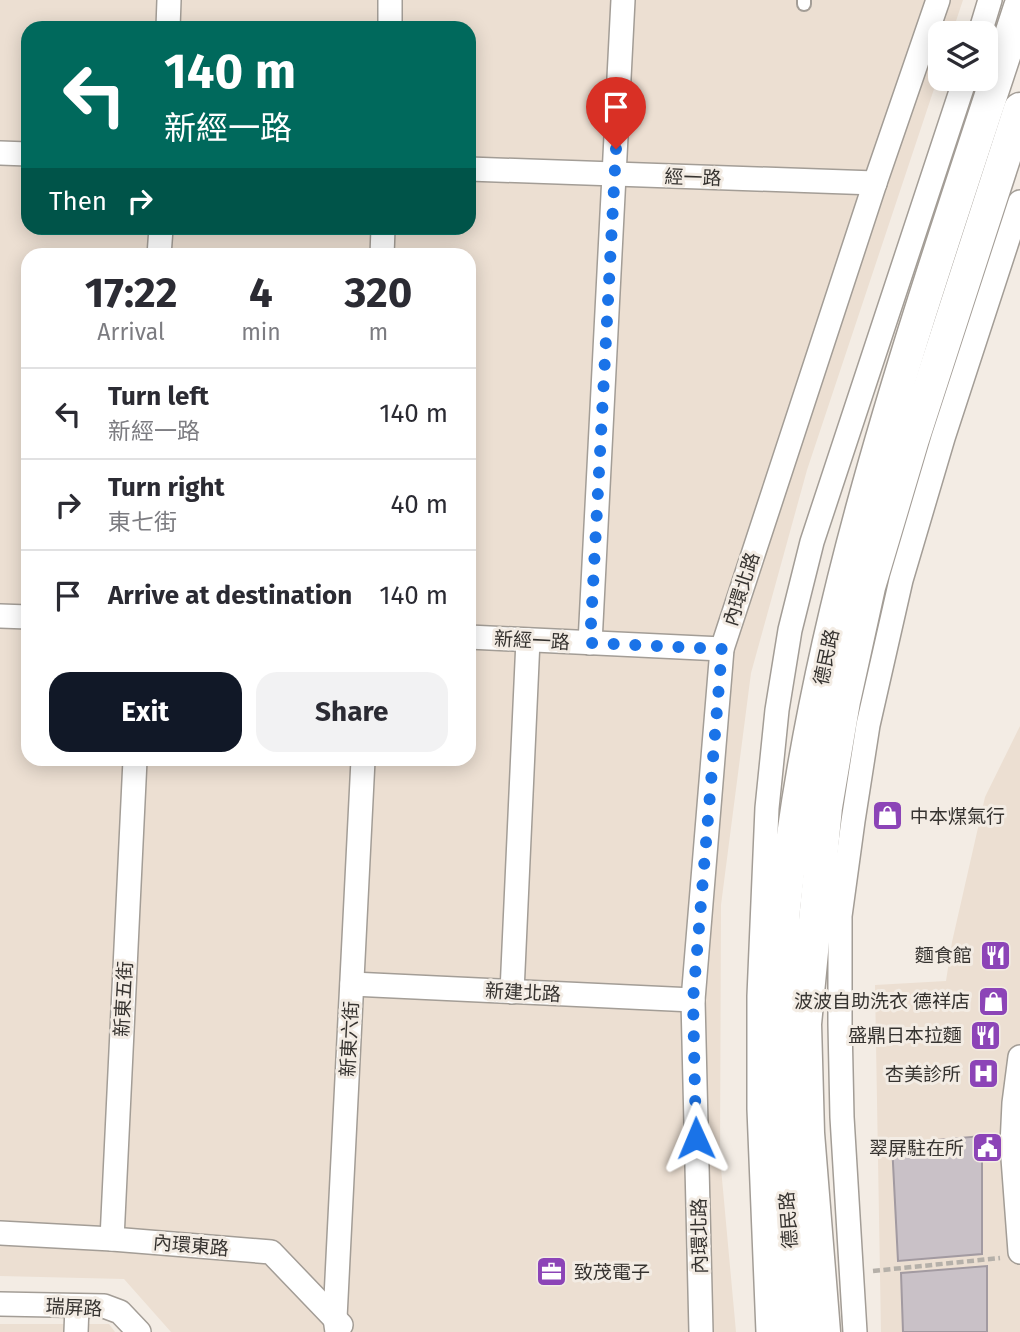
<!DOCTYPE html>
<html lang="en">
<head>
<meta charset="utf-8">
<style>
  :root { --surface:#fff; --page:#f2f2f3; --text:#2b2b33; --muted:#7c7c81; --line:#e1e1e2; --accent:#111827 }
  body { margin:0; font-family:"Fira Sans","Noto Sans TC",sans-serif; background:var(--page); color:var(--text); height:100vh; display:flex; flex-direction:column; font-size:26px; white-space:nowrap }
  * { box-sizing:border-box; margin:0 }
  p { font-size:23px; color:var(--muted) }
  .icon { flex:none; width:38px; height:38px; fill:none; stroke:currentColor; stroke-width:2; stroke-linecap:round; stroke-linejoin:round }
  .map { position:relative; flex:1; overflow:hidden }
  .sheet { position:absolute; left:21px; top:248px; width:455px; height:518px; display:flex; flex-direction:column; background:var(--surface); border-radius:21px; box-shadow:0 4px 18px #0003 }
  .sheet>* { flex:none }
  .hud { position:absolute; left:21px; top:21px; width:455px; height:214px; border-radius:21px; box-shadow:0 4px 18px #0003; background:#00695c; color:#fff; overflow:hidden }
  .controls { position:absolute; left:928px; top:21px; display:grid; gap:14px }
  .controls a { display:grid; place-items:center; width:70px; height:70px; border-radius:14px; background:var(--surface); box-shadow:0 4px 18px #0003; font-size:35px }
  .pin { position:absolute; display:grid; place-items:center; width:60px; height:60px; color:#fff; margin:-72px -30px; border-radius:50% 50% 50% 0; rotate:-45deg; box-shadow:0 0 7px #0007 }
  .pin .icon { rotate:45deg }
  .me { position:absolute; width:77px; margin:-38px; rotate:359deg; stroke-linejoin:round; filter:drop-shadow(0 0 5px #0008) }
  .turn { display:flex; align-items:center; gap:24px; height:147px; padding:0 28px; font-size:32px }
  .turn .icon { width:91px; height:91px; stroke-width:2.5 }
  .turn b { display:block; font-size:49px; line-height:60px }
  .then { display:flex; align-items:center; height:66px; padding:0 28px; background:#0003; gap:14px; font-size:26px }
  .eta { display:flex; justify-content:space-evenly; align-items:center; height:119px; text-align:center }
  .eta b { font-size:42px; font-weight:700; line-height:49px }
  .action { display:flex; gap:14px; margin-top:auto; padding:14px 28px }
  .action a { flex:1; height:80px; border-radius:21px; background:var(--accent); color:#fff; font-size:28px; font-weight:700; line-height:80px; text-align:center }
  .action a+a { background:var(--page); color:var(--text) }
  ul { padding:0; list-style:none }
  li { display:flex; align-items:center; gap:21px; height:91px; padding:0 28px; border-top:2px solid var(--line) }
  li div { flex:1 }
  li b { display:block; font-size:26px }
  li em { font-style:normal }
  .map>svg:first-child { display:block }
</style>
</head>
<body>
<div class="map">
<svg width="1020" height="1332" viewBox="0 0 1020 1332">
  <rect width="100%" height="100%" fill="#f3ece4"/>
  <!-- built -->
  <g fill="#ecdfd2" fill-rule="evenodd">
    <path d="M0,0H963L952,33H940V71L807,470L751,673L721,905L720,1157L736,1332H171L124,1279L0,1276ZM28,28H469V228H28ZM28,256H469V760H28Z"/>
    <path d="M1020,726V1332H881L875,985L946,981L952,942L985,797Z"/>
    <path d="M0,1324H109L115,1332H0Z"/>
  </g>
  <!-- building -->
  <g fill="#c9c1c7" stroke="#a29aa1" stroke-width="2">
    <path d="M982,1136V1254L898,1261L892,1144Z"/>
    <path d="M987,1266V1332H903L901,1273Z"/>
  </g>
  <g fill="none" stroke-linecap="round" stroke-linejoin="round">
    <defs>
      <path id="lane" d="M804,4V0"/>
      <g id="street">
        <path d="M168,28L169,0"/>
        <path d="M390,28V0"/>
        <path d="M980,33L990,0"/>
        <path d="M0,153L28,154"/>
        <path d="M469,169L875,183"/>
        <path d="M159,256L161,228"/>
        <path d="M382,256L383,228"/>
        <path d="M0,616L28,617"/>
        <path d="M469,637L722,649"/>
        <path d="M590,643L623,0"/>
        <path d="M352,984L693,1000"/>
        <path d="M512,992L528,640"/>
        <path d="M1020,1057L1014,1103L1012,1145L1020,1252"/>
        <path d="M0,1233L112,1239L271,1252L341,1325"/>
        <path d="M112,1239L135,760"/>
        <path d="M0,1304L104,1306L120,1312L139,1332"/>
        <path d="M76,1332L77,1306"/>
        <path d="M337,1332L335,1318L363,760"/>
        <path d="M701,1332L693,1000L722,649L875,183L938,0"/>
        <path d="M768,1332L759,1109V996L767,808L777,710L790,630L812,542L965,79"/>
        <path d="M855,1332L842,1117L840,1024V916L853,821L868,725L901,580L943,438L1020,202"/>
      </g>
      <g id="secondary">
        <path d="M795,1332C788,1221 780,1110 782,998C783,969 782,938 784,909C816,598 924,302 1020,7"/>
        <path d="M824,1332L808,1133L805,1024L826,807L844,701L869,587L913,439L1020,109"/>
      </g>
    </defs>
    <!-- lane casing -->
    <use href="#lane" stroke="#a39d96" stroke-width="16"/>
    <!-- street casing -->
    <use href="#street" stroke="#a39d96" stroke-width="26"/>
    <!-- secondary casing -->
    <use href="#secondary" stroke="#a39d96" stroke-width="35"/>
    <!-- path -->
    <path stroke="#b5b0a9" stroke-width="4.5" stroke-dasharray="7 3.5" stroke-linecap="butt" d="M873,1271L1000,1258"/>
    <!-- lane -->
    <use href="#lane" stroke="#fff" stroke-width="12"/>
    <!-- street -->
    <use href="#street" stroke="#fff" stroke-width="23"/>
    <!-- secondary -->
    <use href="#secondary" stroke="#fff" stroke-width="32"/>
  </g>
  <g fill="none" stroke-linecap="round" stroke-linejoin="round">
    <!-- route -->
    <path stroke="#1a73e8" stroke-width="12" stroke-dasharray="0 21.6" d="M616,149L590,643L722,649L693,1000L696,1138"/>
  </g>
  <!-- icons -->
  <defs>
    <symbol id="shop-square" viewBox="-11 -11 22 22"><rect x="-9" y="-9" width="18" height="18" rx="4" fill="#8c44b7" stroke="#f3ece4"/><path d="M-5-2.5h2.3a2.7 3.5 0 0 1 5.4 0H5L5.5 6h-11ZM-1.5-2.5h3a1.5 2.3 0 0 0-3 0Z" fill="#fff"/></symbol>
    <symbol id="restaurant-square" viewBox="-11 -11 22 22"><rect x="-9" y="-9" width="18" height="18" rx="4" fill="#8c44b7" stroke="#f3ece4"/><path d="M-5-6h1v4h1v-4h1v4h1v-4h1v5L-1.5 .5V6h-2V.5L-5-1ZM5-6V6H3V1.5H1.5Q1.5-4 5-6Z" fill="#fff"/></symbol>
    <symbol id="hospital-square" viewBox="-11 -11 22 22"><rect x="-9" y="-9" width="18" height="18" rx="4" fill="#8c44b7" stroke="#f3ece4"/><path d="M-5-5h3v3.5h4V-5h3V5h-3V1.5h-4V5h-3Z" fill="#fff"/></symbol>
    <symbol id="civic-square" viewBox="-11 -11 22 22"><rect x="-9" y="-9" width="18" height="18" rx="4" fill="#8c44b7" stroke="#f3ece4"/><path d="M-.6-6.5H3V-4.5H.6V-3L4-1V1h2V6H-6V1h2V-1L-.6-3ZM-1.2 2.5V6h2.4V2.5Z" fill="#fff"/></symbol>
    <symbol id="office-square" viewBox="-11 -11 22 22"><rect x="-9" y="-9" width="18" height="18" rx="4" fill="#8c44b7" stroke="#f3ece4"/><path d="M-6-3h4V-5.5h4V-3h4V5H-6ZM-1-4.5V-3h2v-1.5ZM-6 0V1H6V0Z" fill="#fff"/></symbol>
  </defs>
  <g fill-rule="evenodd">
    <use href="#shop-square" x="870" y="798" width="35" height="35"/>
    <use href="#restaurant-square" x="978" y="938" width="35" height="35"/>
    <use href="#shop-square" x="976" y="984" width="35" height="35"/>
    <use href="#restaurant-square" x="968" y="1018" width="35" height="35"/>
    <use href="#hospital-square" x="966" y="1056" width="35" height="35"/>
    <use href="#civic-square" x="970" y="1130" width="35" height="35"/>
    <use href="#office-square" x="534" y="1254" width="35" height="35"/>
  </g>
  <g text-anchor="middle" stroke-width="6" stroke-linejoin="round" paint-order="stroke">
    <!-- street labels -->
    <g font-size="19" fill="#363330" stroke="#f3ece4">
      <text transform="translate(693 177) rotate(2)" y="7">經一路</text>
      <text transform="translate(741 589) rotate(-72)" y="7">內環北路</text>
      <text transform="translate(532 640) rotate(3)" y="7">新經一路</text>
      <text transform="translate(826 657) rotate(-78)" y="7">德民路</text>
      <text transform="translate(523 992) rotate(3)" y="7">新建北路</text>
      <text transform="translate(123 999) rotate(-87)" y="7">新東五街</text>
      <text transform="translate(349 1039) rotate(-87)" y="7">新東六街</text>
      <text transform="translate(788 1220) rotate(-94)" y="7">德民路</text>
      <text transform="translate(699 1236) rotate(-91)" y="7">內環北路</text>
      <text transform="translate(191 1245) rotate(5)" y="7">內環東路</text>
      <text transform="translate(74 1307) rotate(3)" y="7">瑞屏路</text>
    </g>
    <!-- poi labels -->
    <g font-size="19" fill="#363330" stroke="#f3ece4" text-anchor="end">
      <text x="910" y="823" text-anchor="start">中本煤氣行</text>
      <text x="972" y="962">麵食館</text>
      <text x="970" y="1008">波波自助洗衣 德祥店</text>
      <text x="962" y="1042">盛鼎日本拉麵</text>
      <text x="961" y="1081">杏美診所</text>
      <text x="964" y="1155">翠屏駐在所</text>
      <text x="574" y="1279" text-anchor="start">致茂電子</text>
    </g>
  </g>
</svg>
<div class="controls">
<a><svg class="icon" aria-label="layers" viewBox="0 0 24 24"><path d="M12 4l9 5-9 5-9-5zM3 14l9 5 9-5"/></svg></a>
</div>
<div class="pin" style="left:616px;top:149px;background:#d93025"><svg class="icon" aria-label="arrive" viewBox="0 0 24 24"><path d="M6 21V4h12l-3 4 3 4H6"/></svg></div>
<svg class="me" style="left:696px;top:1138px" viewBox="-20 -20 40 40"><path d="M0-17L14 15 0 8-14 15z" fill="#1a73e8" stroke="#fff" stroke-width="4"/></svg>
<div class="hud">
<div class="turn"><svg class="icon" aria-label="left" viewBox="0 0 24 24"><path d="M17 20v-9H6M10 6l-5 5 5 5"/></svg><div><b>140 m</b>新經一路</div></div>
<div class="then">Then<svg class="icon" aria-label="right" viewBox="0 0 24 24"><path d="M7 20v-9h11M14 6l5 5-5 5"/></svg></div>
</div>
<section class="sheet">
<div class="eta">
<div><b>17:22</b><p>Arrival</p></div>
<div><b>4</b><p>min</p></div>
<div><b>320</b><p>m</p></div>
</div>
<ul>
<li><svg class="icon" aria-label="left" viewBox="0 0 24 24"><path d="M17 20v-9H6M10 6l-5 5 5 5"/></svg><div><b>Turn left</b><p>新經一路</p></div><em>140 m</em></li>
<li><svg class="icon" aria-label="right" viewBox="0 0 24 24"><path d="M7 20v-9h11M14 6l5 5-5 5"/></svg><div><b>Turn right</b><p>東七街</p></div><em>40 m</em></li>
<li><svg class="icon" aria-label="arrive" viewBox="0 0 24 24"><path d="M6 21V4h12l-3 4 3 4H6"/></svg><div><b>Arrive at destination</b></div><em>140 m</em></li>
</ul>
<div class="action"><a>Exit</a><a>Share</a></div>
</section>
</div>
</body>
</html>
